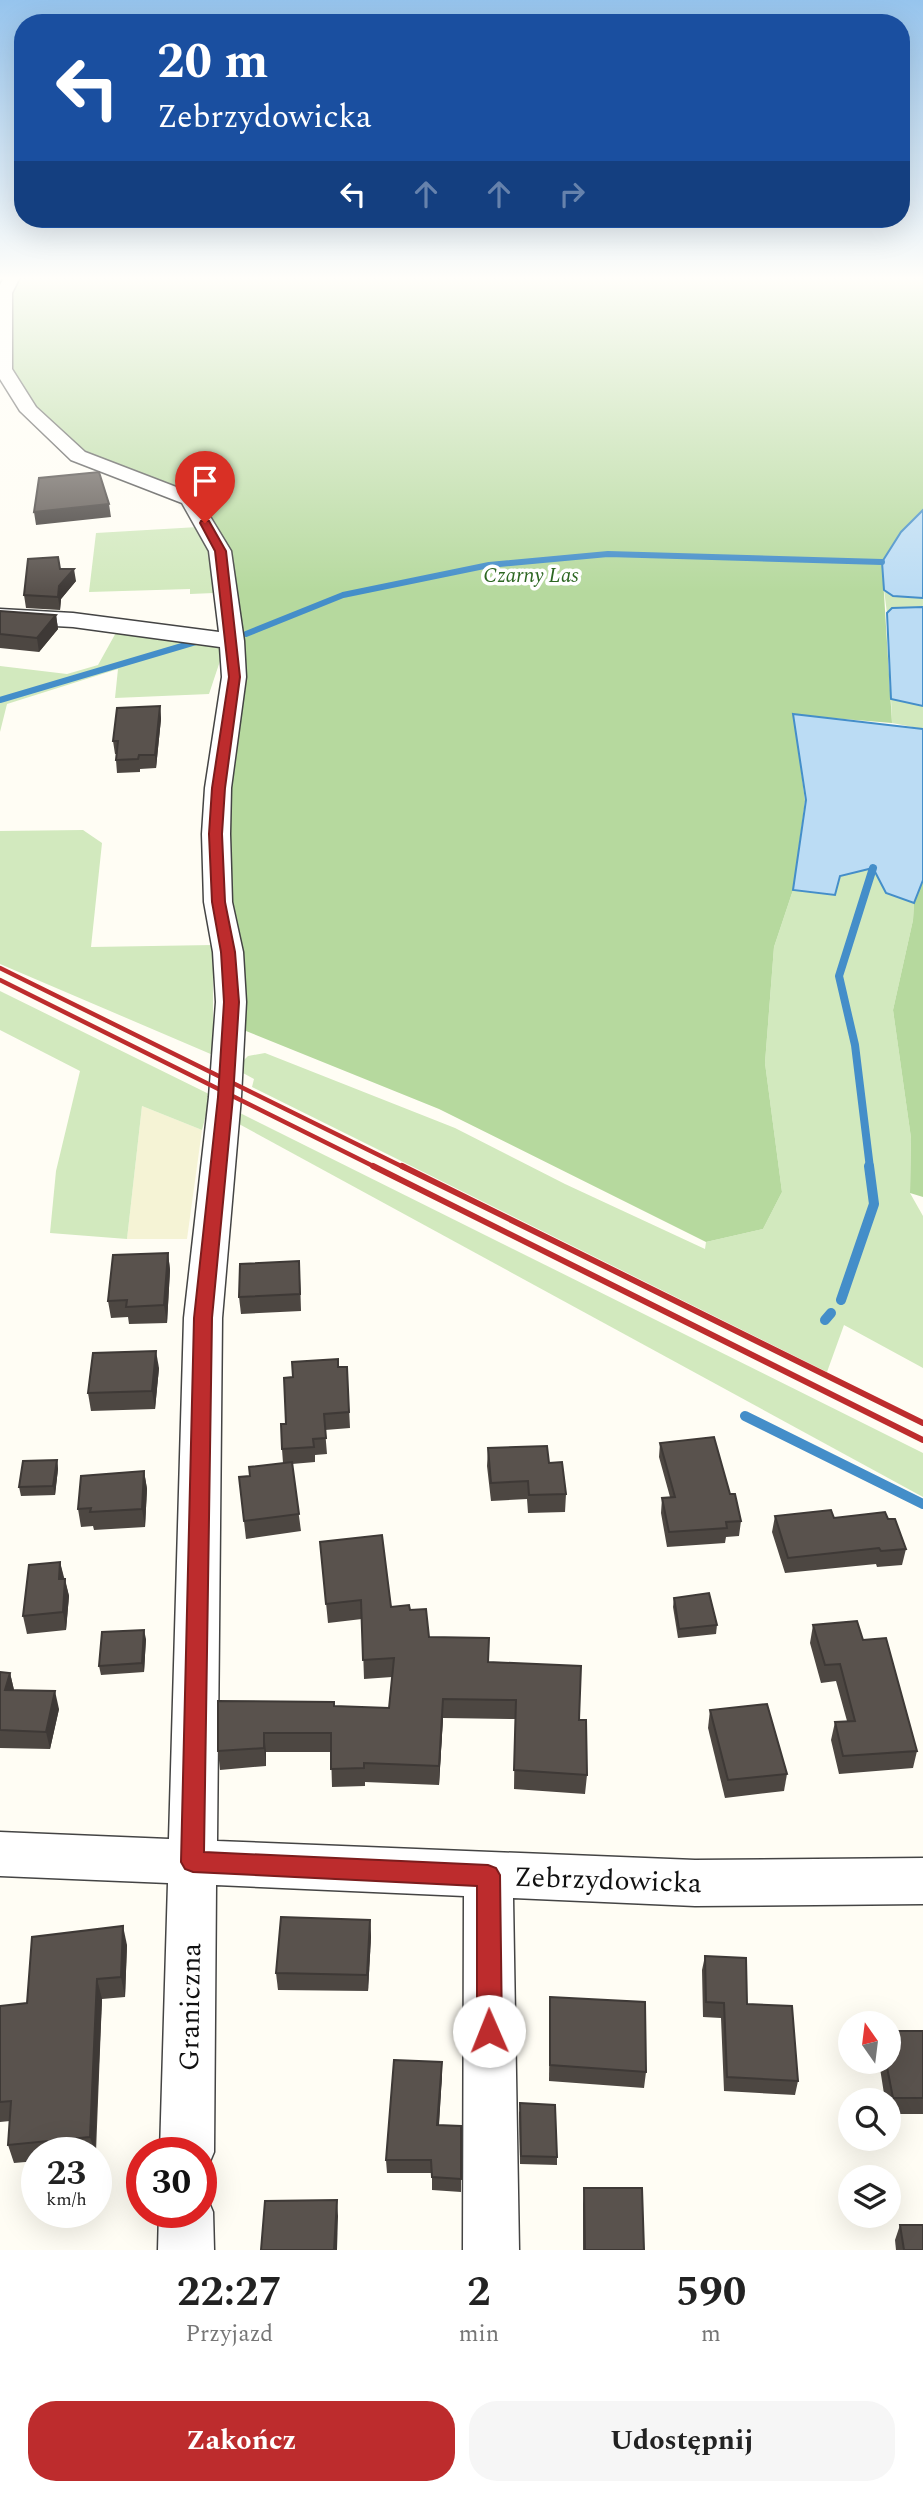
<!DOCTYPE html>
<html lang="pl">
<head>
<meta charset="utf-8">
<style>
  :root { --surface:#fff; --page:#f6f6f6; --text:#222; --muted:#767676; --accent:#bd2c2d }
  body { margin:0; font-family:Spectral,serif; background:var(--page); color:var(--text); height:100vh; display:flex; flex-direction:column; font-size:26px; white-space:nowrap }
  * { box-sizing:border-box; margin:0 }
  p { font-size:23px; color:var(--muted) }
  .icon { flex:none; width:38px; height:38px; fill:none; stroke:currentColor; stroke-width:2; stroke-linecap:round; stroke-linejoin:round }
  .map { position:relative; height:2250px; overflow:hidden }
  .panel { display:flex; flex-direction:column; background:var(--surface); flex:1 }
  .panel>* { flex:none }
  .top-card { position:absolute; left:14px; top:14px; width:896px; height:214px; border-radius:28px; box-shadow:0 7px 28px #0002; background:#1a4fa0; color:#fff; overflow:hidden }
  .needle { width:46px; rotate:346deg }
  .buttons { position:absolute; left:838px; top:2011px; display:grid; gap:14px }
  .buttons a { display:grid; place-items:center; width:63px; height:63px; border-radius:50%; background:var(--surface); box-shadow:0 7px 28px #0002; font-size:35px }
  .speed { position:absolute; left:21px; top:2137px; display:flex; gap:14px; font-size:35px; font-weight:700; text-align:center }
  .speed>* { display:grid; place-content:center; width:91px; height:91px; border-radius:50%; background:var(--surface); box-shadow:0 7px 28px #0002; line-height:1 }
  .speed small { font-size:18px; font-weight:400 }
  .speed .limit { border:10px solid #d22; background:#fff; color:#111 }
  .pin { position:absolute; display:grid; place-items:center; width:60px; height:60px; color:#fff; margin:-72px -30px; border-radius:50% 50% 50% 0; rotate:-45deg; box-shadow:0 0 7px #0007 }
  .pin .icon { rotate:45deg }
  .me { position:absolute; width:77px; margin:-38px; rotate:359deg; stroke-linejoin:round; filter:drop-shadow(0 0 5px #0008) }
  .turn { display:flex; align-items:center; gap:24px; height:147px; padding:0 28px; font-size:32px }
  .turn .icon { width:91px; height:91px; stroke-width:2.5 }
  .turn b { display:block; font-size:49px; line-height:60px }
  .lanes { display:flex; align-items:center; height:66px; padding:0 28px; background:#0003; justify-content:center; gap:35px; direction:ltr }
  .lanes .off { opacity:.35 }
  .eta { display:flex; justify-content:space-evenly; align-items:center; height:119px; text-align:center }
  .eta b { font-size:42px; font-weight:700; line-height:49px }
  .cta { display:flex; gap:14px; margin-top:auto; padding:14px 28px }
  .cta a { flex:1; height:80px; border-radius:28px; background:var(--accent); color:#fff; font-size:28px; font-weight:700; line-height:80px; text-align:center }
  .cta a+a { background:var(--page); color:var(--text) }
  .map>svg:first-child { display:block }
</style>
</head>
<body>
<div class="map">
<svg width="923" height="2250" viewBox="0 0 923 2250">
  <rect width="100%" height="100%" fill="#fffdf4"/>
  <!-- farmland -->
  <path fill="#f5f3d5" d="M142,1106L202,1130L187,1239H127Z"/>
  <!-- green -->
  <g fill="#d2e9be">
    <path d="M198,527C209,547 217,570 214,593L190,594V589L89,592L96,533Z"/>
    <path d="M884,590L894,596L923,598V607L892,608L887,613Z"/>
    <path d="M118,629L216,644L223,652L209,694L115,698L118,669L7,704L0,732V666L67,674L98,665Z"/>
    <path d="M891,699L923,706V729L892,723Z"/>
    <path d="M83,830L102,843L91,947L213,945V1055L0,964V831Z"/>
    <path d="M873,868L886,893L914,903L913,920L893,1010L911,1138L910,1193L923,1216V1368L844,1325L827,1372L252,1087L254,1079L243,1073L244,1060L248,1056L265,1053L455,1128L565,1184L705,1249L706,1242L763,1229L782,1192L765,1063L774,947L793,890L835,895L840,876Z"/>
    <path d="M0,991L211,1095L202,1130L142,1106L127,1239L50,1233L56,1171L80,1071L0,1030Z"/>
    <path d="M240,1113L923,1453V1497L239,1124Z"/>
  </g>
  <!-- forest -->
  <g fill="#b6d99e">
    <path d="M18,277H923V510L901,532L882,562L892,723L794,715L805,801L793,890L774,947L765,1063L782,1192L763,1229L706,1242L439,1109L241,1029L225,786L244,661L193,498L79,453L38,414L10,368L8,296Z"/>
    <path d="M923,880V1197L910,1193L911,1138L893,1010L913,920L914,903Z"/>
  </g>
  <!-- water -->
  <g fill="#bbdcf4" stroke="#448ec9" stroke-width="2">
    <path d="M923,510V598L893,596L884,590L882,562L901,532Z"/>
    <path d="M923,607V706L891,699L887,613L892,608Z"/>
    <path d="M793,714L923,729V880L914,903L886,893L873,868L840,876L835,895L793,890L806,800Z"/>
  </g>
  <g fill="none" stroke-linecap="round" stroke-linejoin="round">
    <!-- stream-far2 -->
    <g stroke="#448ec9" stroke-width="6">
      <path d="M246,634L343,595L489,565L608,554L882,562"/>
      <path d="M0,700L199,641"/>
    </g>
    <!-- stream-far1 -->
    <path stroke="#448ec9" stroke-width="8" d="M870,1168L855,1045L839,976L873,868"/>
    <!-- stream -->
    <g stroke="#448ec9" stroke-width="10">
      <path d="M841,1300L874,1204L869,1166"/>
      <path d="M825,1320L831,1313"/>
      <path d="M745,1416L923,1504"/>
    </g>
    <defs>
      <g id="minor">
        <path d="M4,277H20L12,293V369L36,407L85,452L197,495L231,551L244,641L246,677L231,788L230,834L232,902L243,952L246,1002L241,1097L222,1318L217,1841L695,1860L923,1858V1904L695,1906L513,1898L519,2250H463L464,1896L216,1885L214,2152L206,2171L201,2173V2152H160L168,1883L0,1876V1832L169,1839L184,1318L209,1097L216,1002L213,952L204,902L202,834L205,788L222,677L220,647L73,627L0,623V609L73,613L219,632L209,551L182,503L71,460L20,411L0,379V285Z"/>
        <path d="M201,2191L205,2193L213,2212L214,2250H158L159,2212H201Z"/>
      </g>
    </defs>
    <!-- minor casing -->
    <use href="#minor" stroke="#444" stroke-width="3"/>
    <!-- minor -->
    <use href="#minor" fill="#fff" fill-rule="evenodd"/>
    <!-- rail-far1 -->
    <g stroke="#bd2c2d" stroke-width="4.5">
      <path d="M0,968L405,1168"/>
      <path d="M0,980L377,1168"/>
    </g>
    <!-- rail -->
    <g stroke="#bd2c2d" stroke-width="6">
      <path d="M373,1166L923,1440"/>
      <path d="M402,1166L923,1423"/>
    </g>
  </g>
  <!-- wall -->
  <g fill="#4d4742">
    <path d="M60,569L76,581L61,599L60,610L26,608L24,595Z"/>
    <path d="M0,611L56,615L58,629L39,652L0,648Z"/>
    <path d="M160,706L161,719L156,768L140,769V772L117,773L116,760V754H115L113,741Z"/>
    <path d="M168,1253L170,1270L167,1323L129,1324L128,1317L111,1318L108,1301Z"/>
    <path d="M300,1279L301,1311L241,1314L239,1297Z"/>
    <path d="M338,1367H347L350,1428L325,1430L327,1454L315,1455V1462L292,1464L301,1531L246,1539L239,1477L250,1476L283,1463L282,1449L293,1377Z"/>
    <path d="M159,1368L155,1409L91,1411L88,1393Z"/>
    <path d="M660,1443L730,1494L741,1521L739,1536L726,1537L725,1543L667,1547L661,1513L662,1498L670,1497L659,1457Z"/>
    <path d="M488,1448L549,1463L566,1494L565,1512L528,1513L527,1499L491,1501L487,1466Z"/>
    <path d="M57,1460L58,1469L55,1495L21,1496L19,1487Z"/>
    <path d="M144,1471L147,1489L145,1527L94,1530L93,1526L81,1527L78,1509Z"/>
    <path d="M775,1516L888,1519L906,1549L902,1565L877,1567L876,1564L785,1573L772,1532Z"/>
    <path d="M320,1542L391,1607L410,1610L429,1637L488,1662L579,1720L587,1775L585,1794L514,1789L515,1719L443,1718L439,1785L365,1782V1786L332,1787L331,1752H266V1766L220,1770L218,1751L334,1706L389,1708L392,1677L364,1679L362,1619L328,1623Z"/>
    <path d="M60,1562L69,1596L66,1630L27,1634L23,1616Z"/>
    <path d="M674,1598L717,1625L716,1634L678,1638L673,1607Z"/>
    <path d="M813,1625L863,1640L917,1751L913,1768L839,1774L831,1740L835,1722L847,1721L836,1681L821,1683L810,1643Z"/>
    <path d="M146,1639L144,1672L101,1675L99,1666Z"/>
    <path d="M0,1672L10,1673L14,1690L59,1709L50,1749L0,1748Z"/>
    <path d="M710,1710L787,1774L784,1791L725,1798L708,1728Z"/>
    <path d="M370,1920L371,1937L368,1991L278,1990L276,1973Z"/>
    <path d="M127,1945L125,1997L102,1999L96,2152H37V2161L14,2163L8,2145L10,2121L0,2122V2006L27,2003Z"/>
    <path d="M705,1956L747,2004L798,2081L795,2095L724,2091L721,2018L703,2017L702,1970Z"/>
    <path d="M550,1997L646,2072L644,2088L549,2081Z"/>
    <path d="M923,2031V2114H889V2100H885L879,2062H889Z"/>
    <path d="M442,2075L439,2125L461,2126V2192L432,2190V2173H387L386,2160Z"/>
    <path d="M519,2111L557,2157V2165L520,2164Z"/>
    <path d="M584,2188L644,2250H583V2204Z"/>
    <path d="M900,2225L923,2250H896L895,2240Z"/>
  </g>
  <!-- shaded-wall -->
  <g fill="#3e3936">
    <path d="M109,504L111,517L36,525L34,512Z"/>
    <path d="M74,569L76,581L61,599L60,610L58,597L59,586Z"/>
    <path d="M56,615L58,629L39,652L37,638Z"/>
    <path d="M160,706L161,719L156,768L155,755Z"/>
    <path d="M168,1253L170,1270L167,1323L164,1305Z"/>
    <path d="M156,1351L159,1368L155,1409L152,1391Z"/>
    <path d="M57,1460L58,1469L55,1495L53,1486Z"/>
    <path d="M144,1471L147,1489L145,1527L142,1509Z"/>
    <path d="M60,1562L64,1580L59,1579Z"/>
    <path d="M65,1579L69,1596L66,1630L63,1612Z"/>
    <path d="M144,1630L146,1639L144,1672L142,1663Z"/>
    <path d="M10,1673L14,1690H5Z"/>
    <path d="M55,1691L59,1709L50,1749L46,1732Z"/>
    <path d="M443,1699V1718L439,1785V1766Z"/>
    <path d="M264,1733L266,1752V1766L264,1748Z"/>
    <path d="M370,1920L371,1937L368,1991L367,1975Z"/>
    <path d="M123,1926L127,1945L125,1997L121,1977Z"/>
    <path d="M97,1979L102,1999L95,2152L90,2137Z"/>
    <path d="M442,2062V2075L438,2138L437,2125Z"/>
    <path d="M337,2200L338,2216L337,2250H334Z"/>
  </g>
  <!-- building -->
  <g fill="#59524d" stroke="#3e3936" stroke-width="2">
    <path d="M99,472L109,504L34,512L39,478Z"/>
    <path d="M58,557L60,569H74L59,586L58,597L24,595L28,559Z"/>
    <path d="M0,611L56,615L37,638L0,634Z"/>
    <path d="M160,706L155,755H139L138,759L116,760L118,741H113L117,708Z"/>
    <path d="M168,1253L164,1305L126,1307L127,1300L108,1301L113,1255Z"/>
    <path d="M299,1261L300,1294L239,1297L240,1264Z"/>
    <path d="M156,1351L152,1391L88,1393L93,1353Z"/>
    <path d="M338,1359V1367H347L349,1412L324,1414L326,1438L313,1439L314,1447L282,1449L281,1424H286L284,1378L293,1377L292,1362Z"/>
    <path d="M714,1437L730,1494H735L741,1521L726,1522L727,1528L669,1532L662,1498L675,1497L660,1443Z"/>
    <path d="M547,1446L549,1463L562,1462L566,1494L529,1495L528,1481L491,1483L488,1448Z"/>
    <path d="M57,1460L53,1486L19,1487L23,1461Z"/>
    <path d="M292,1462L299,1514L244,1521L239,1477L250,1476L249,1467Z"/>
    <path d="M144,1471L142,1509L90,1512L91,1508L78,1509L81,1476Z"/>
    <path d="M831,1510L834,1518L885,1512L888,1519H895L906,1549L881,1551L879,1548L788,1558L775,1516Z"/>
    <path d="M382,1535L391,1607L409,1605L410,1610L426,1609L429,1637L489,1638L488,1662L581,1666L579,1720H586L587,1775L514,1770L516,1700L443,1699L439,1766L364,1763V1768L331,1769V1733H264V1748L218,1751V1701L334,1702V1706L389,1708L394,1658L363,1660L361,1600L326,1604L320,1542Z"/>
    <path d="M60,1562L59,1579H65L63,1612L23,1616L29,1565Z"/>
    <path d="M709,1593L717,1625L679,1629L674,1598Z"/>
    <path d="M857,1621L863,1640L886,1638L917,1751L843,1756L835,1722L855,1721L840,1664L825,1665L813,1625Z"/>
    <path d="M144,1630L142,1663L99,1666L102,1632Z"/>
    <path d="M0,1672L10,1673L5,1690L55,1691L46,1732L0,1730Z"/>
    <path d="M767,1704L787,1774L728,1780L710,1710Z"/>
    <path d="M281,1917L370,1920L367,1975L276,1973Z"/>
    <path d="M123,1926L121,1977L97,1979L90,2137L8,2145L11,2101L0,2102V2006L27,2003L32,1937Z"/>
    <path d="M705,1956L746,1958L747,2004L792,2006L798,2081L727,2077L724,2003L706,2002Z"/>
    <path d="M550,1997L645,2002L646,2072L550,2065Z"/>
    <path d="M889,2031H923V2098H893L886,2062H889Z"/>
    <path d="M394,2060L442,2062L437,2125L461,2126V2179L432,2177L431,2160H386Z"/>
    <path d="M520,2103L555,2105L557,2157L521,2156Z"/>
    <path d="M584,2188H642L644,2250H585Z"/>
    <path d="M337,2200L334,2250H261L265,2201Z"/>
    <path d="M900,2225H923V2250H904Z"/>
  </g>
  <!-- sky -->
  <linearGradient id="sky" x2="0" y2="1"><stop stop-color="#96c4ed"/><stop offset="0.47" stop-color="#fffefa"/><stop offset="1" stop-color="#fffefa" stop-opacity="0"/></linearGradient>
  <rect width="923" height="592" fill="url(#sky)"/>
  <!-- route -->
  <path fill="#bd2c2d" stroke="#7b1d1d" stroke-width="2" d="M201,521H209L226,551L240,677L225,788L222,834L225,902L235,952L239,1002L233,1097L212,1318L204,1852L488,1865L496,1868L500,1875L502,2031L498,2040L489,2044L481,2040L477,2031V1886L193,1872L185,1869L181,1862L194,1318L218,1097L224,1002L221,952L212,902L209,834L212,788L229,677L215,551L200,523Z"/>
  <g text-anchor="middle" stroke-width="7" stroke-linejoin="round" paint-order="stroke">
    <!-- far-park labels -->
    <g font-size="21" font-style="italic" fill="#2d6722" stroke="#fff">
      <text x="531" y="582">Czarny Las</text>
    </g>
    <!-- near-street labels -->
    <g font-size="28" fill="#111" stroke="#fff">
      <text transform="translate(608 1879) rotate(2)" y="10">Zebrzydowicka</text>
      <text transform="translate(189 2007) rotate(-89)" y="10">Graniczna</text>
    </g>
  </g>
</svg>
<div class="buttons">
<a><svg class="needle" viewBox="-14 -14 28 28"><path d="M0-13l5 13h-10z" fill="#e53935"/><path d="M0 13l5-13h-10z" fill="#767676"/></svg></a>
<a><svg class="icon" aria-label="search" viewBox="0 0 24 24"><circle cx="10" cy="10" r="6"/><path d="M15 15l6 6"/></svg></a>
<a><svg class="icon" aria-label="layers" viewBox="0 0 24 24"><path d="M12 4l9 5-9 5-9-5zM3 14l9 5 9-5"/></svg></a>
</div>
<div class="speed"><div>23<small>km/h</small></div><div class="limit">30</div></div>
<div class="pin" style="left:205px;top:523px;background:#d93025"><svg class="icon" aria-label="arrive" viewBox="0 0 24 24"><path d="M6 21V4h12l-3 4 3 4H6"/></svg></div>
<svg class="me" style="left:489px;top:2031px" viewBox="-20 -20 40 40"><circle r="19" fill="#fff"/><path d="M0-13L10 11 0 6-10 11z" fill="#bd2c2d"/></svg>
<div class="top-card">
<div class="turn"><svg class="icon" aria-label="left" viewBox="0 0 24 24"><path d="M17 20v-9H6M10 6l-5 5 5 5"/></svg><div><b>20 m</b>Zebrzydowicka</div></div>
<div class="lanes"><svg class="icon" aria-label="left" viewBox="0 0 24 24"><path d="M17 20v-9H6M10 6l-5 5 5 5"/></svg><svg class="icon off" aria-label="ahead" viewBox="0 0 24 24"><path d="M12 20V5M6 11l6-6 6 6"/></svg><svg class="icon off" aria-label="ahead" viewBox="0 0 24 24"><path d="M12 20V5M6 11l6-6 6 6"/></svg><svg class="icon off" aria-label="right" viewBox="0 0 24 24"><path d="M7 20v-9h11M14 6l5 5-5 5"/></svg></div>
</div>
</div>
<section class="panel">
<div class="eta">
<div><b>22:27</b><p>Przyjazd</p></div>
<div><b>2</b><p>min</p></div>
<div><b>590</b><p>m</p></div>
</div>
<div class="cta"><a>Zakończ</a><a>Udostępnij</a></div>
</section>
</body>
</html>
